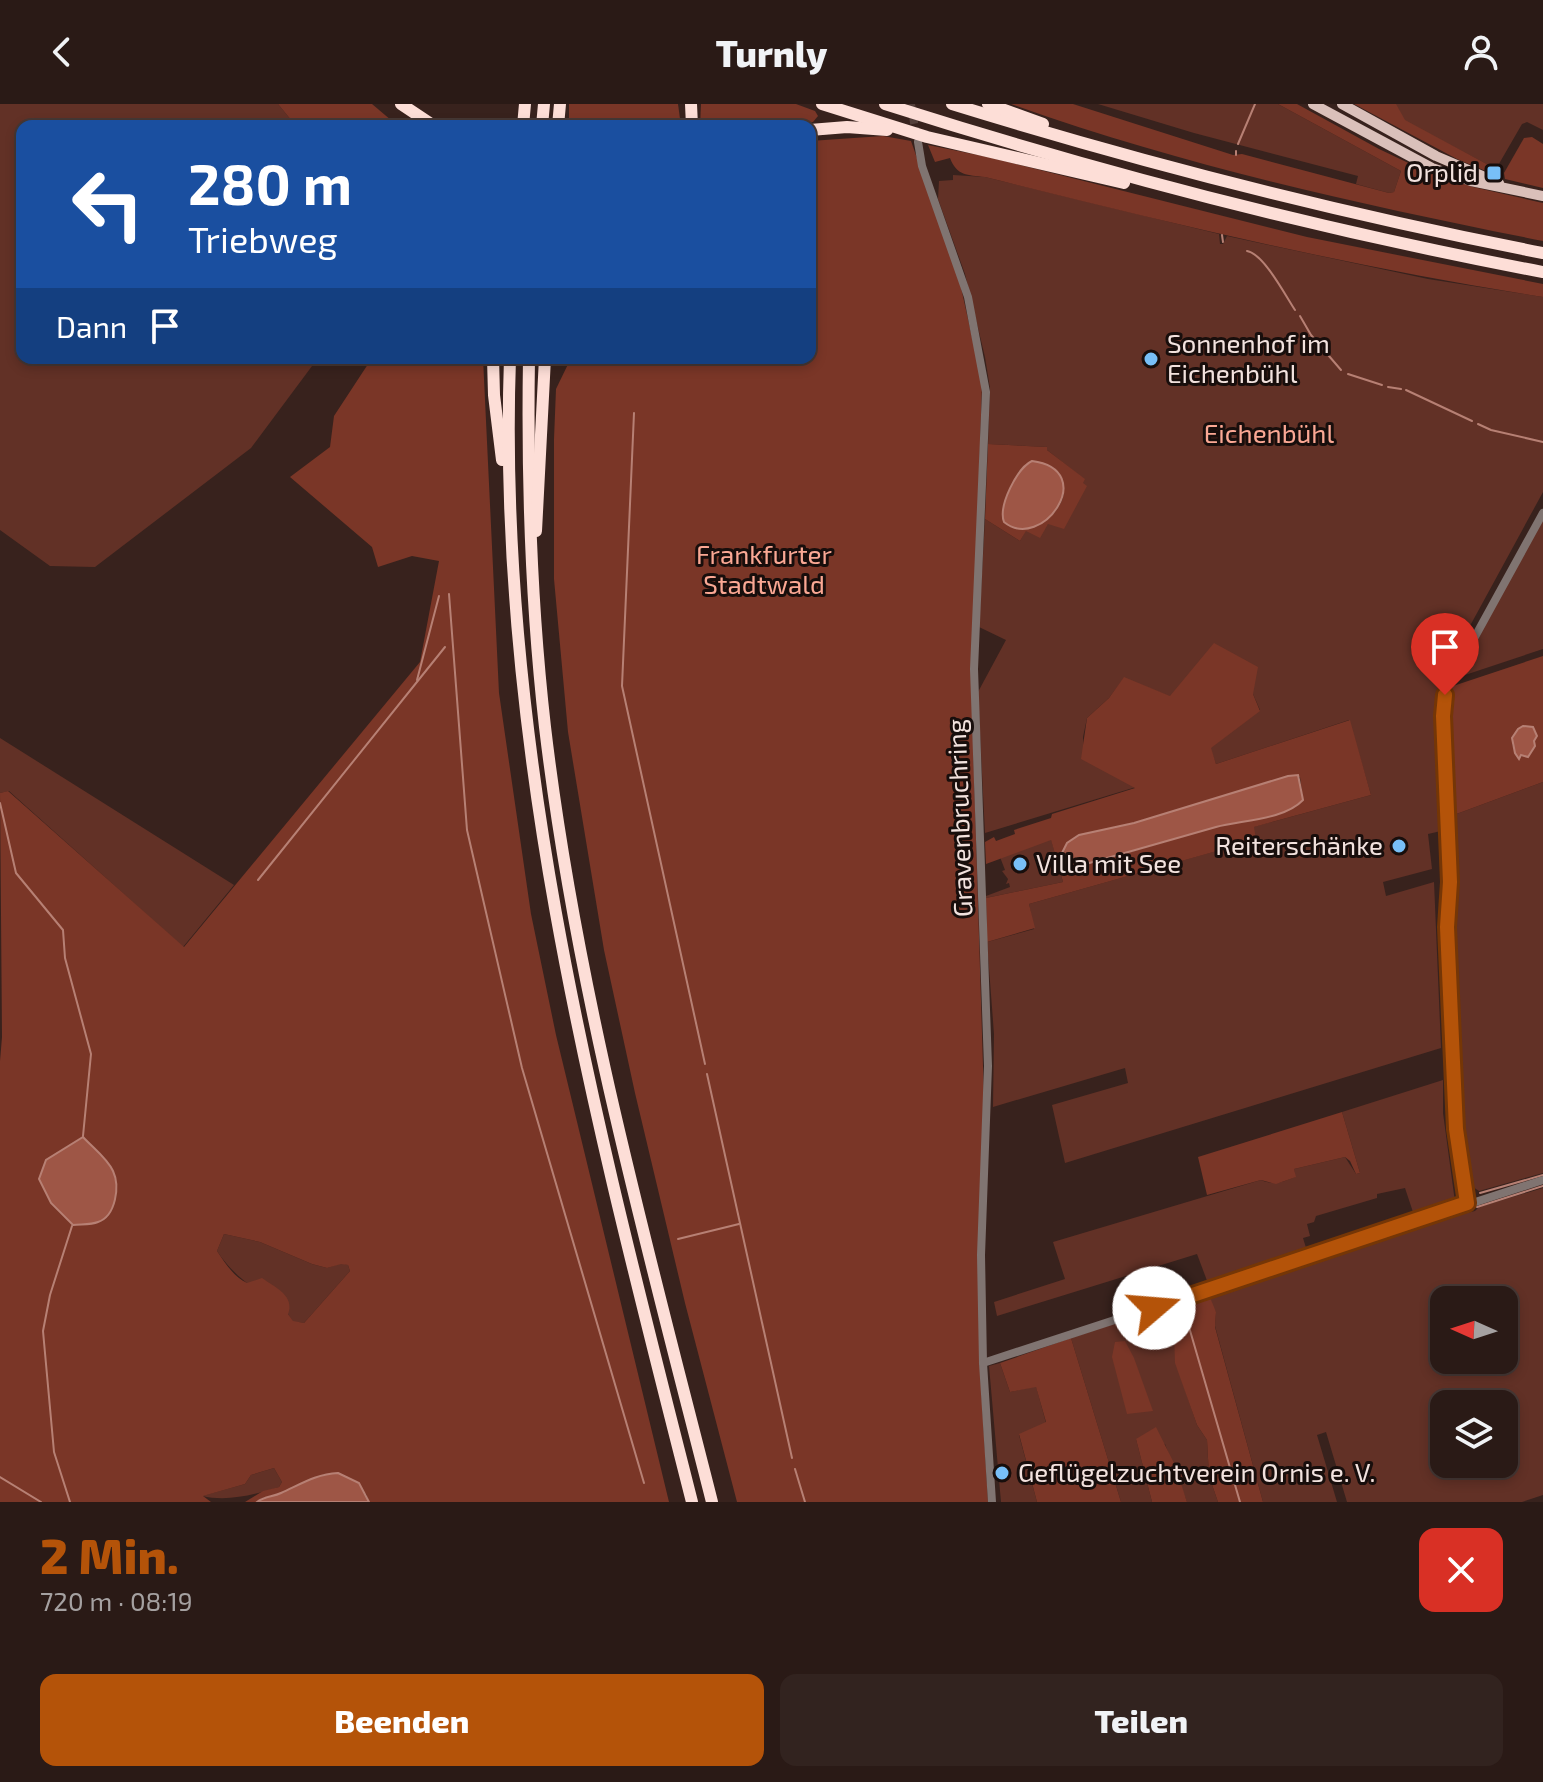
<!DOCTYPE html>
<html lang="de">
<head>
<meta charset="utf-8">
<style>
  :root { --surface:#2a1a16; --page:#32231f; --text:#f1f3f6; --muted:#a5a1a1; --line:#463835; --accent:#b45309 }
  body { margin:0; font-family:"Exo 2",sans-serif; background:var(--page); color:var(--text); height:100vh; display:flex; flex-direction:column; font-size:30px; white-space:nowrap }
  * { box-sizing:border-box; margin:0 }
  p { font-size:26px; color:var(--muted) }
  .icon { flex:none; width:44px; height:44px; fill:none; stroke:currentColor; stroke-width:2; stroke-linecap:round; stroke-linejoin:round }
  .map { position:relative; height:1398px; overflow:hidden }
  .details { display:flex; flex-direction:column; background:var(--surface); flex:1 }
  .details>* { flex:none }
  .guide { position:absolute; left:16px; top:16px; width:800px; height:244px; border-radius:16px; box-shadow:0 4px 12px #0003,0 0 0 2px var(--line); background:#1a4fa0; color:#fff; overflow:hidden }
  .needle { width:52px; rotate:273deg }
  .fabs { position:absolute; left:1430px; top:1182px; display:grid; gap:16px }
  .fabs a { display:grid; place-items:center; width:88px; height:88px; border-radius:16px; background:var(--surface); box-shadow:0 4px 12px #0003,0 0 0 2px var(--line); font-size:40px }
  .pin { position:absolute; display:grid; place-items:center; width:68px; height:68px; color:#fff; margin:-82px -34px; border-radius:50% 50% 50% 0; rotate:-45deg; box-shadow:0 0 8px #0007 }
  .pin .icon { rotate:45deg }
  .me { position:absolute; width:88px; margin:-44px; rotate:72deg; stroke-linejoin:round; filter:drop-shadow(0 0 6px #0008) }
  .turn { display:flex; align-items:center; gap:28px; height:168px; padding:0 40px; font-size:36px }
  .turn .icon { width:104px; height:104px; stroke-width:2.5 }
  .turn b { display:block; font-size:56px; line-height:68px }
  .then { display:flex; align-items:center; height:76px; padding:0 40px; background:#0003; gap:16px; font-size:30px }
  .round { display:grid; place-items:center; flex:none; width:84px; height:84px; border-radius:16px; background:var(--page) }
  .headline { display:flex; align-items:center; justify-content:space-between; height:136px; padding:0 40px }
  h1 { font-size:48px; font-weight:800; line-height:60px; color:var(--accent) }
  .primary-button { display:flex; gap:16px; margin-top:auto; padding:16px 40px }
  .primary-button a { flex:1; height:92px; border-radius:16px; background:var(--accent); color:#fff; font-size:32px; font-weight:800; line-height:92px; text-align:center }
  .primary-button a+a { background:var(--page); color:var(--text) }
  header { display:flex; justify-content:space-between; align-items:center; height:104px; padding:0 40px; background:var(--surface); font-size:36px; font-weight:800 }
  .map>svg:first-child { display:block }
</style>
</head>
<body>
<header><svg class="icon" aria-label="back" viewBox="0 0 24 24"><path d="M15 5l-7 7 7 7"/></svg>Turnly<svg class="icon" aria-label="person" viewBox="0 0 24 24"><circle cx="12" cy="8" r="4"/><path d="M4 21q1-7 8-7t8 7"/></svg></header>
<div class="map">
<svg width="1543" height="1398" viewBox="0 0 1543 1398">
  <rect width="100%" height="100%" fill="#38221d"/>
  <!-- green -->
  <g fill="#623126" fill-rule="evenodd">
    <path d="M0,0H278L296,22H22V254H318L251,344L95,463L50,462L0,426Z"/>
    <path d="M1098,0H1278L1401,67L1394,88L1389,89L1356,80L1358,72L1194,29Z"/>
    <path d="M1373,0H1543V26L1527,18L1522,20L1496,65Z"/>
    <path d="M953,71L985,73L1219,130L1220,140H1223L1227,132L1428,175L1543,193V388L1441,575V727L1428,730L1432,765L1383,778L1386,792L1434,778L1441,944L1065,1059L1052,1001L1128,979L1125,964L993,1003L994,930L987,838L1034,825L1029,800L1255,736L1253,723L1371,691L1349,616L1216,660L1210,644L1260,606L1253,590L1169,592L1124,574L1109,594L1087,614L1083,633L1084,649L1136,683L985,729L978,588L1006,536L979,523L985,415L1020,437L1026,426L1048,420L1084,375L1047,346V343L988,340L990,284L985,253L965,170L938,95L939,77L953,76Z"/>
    <path d="M1543,415V545L1462,572L1458,570Z"/>
    <path d="M0,634L234,781L183,843L9,687L0,689Z"/>
    <path d="M1543,678V1069L1479,1087L1473,1083L1465,1041L1461,999L1451,712Z"/>
    <path d="M1051,735L1063,778L986,794V792L1010,783L1009,779L1006,780L1008,775L1002,767L1005,766L1000,753Z"/>
    <path d="M1443,976V1009L1455,1098L1414,1111L1405,1084L1377,1090V1094L1316,1112L1314,1118L1307,1120L1310,1132L1303,1134L1307,1147L1300,1149V1153L1209,1182L1197,1150L997,1212L994,1198L1065,1175L1053,1138L1261,1076C1275,1082 1282,1078 1295,1073L1294,1065L1345,1053L1356,1070L1360,1069L1342,1008Z"/>
    <path d="M1543,1084V1391L1522,1398H1347L1326,1328L1317,1331L1337,1398H1263L1215,1222L1216,1208L1203,1191L1329,1153L1343,1146L1434,1117L1475,1107L1479,1103ZM1444,1196H1504V1256H1444ZM1444,1300H1504V1360H1444Z"/>
    <path d="M224,1130L260,1138L312,1160L327,1164L341,1159L348,1161L350,1167L304,1219L293,1218L288,1210C263,1190 235,1175 217,1147Z"/>
    <path d="M1165,1203L1174,1228L1176,1259L1197,1321L1207,1336L1209,1372L1218,1398H1187L1165,1340L1136,1335L1152,1398H1121L1071,1234Z"/>
    <path d="M1000,1259L1010,1288L1036,1282L1046,1319L1019,1331L1037,1398H1001L989,1262Z"/>
    <path d="M274,1364L282,1378L279,1383C254,1391 227,1398 202,1392L245,1380L251,1371Z"/>
  </g>
  <!-- forest -->
  <g fill="#7a3627" fill-rule="evenodd">
    <path d="M278,0H372L398,22H296Z"/>
    <path d="M569,0H678L681,22H569Z"/>
    <path d="M701,0H796L815,7L818,12L813,18L794,22H700Z"/>
    <path d="M1011,0H1073L1233,51L1242,50L1389,89L1394,88L1401,67L1278,0H1297L1379,45L1419,64L1473,83L1543,99V137C1364,101 1183,62 1011,0Z"/>
    <path d="M1354,0H1396L1405,16L1496,65L1488,68L1457,55Z"/>
    <path d="M883,32L911,37L958,170L982,278L972,605L984,995L979,1247L988,1398H737L685,1199L635,989L604,846L568,628L554,475V335L556,285L571,254H810V37Z"/>
    <path d="M1532,33L1543,40V84L1505,75L1504,69L1524,34Z"/>
    <path d="M928,41L988,53L1307,133L1543,180V193C1355,164 1170,119 985,73C967,71 957,72 950,54L935,58Z"/>
    <path d="M372,254H483L499,589L531,810L556,931L669,1398H369L366,1390L325,1370L278,1391L262,1394L257,1398H245L263,1387L279,1383L282,1378L274,1364L251,1371L245,1380L203,1392L211,1398H0V957L2,933L0,689L8,687L184,843L420,558L439,457L412,452L378,463L372,443L290,373L330,343L334,312ZM224,1130L260,1138L312,1160L327,1164L341,1160L348,1161L350,1167L304,1219L293,1217L288,1210C295,1192 276,1184 262,1174L247,1179C234,1173 225,1159 217,1147Z"/>
    <path d="M988,340L1047,343V346L1085,375L1083,379L1087,382L1064,425L1048,420L1040,434L1026,427L1020,437L985,415ZM1033,357C1063,362 1075,388 1052,411C1046,417 1037,420 1030,424L1005,400L1019,367Z"/>
    <path d="M1214,539L1258,563L1253,590L1260,607L1211,644L1216,660L1350,616L1371,691L1254,723L1256,736L1029,800L1035,824L987,838L986,794L1063,778L1051,736L986,760L985,738L994,733L996,737L1015,730L1014,726L1051,714L1052,710L1135,684L1081,655L1087,614L1109,594L1124,573L1170,592ZM1288,672L1300,673L1303,696C1284,716 1242,716 1216,723C1170,736 1125,750 1079,762L1068,761L1063,756L1067,739L1079,731L1134,719Z"/>
    <path d="M1543,552V678L1451,712L1450,589L1453,582ZM1530,622L1536,632L1529,650L1520,653C1509,644 1511,632 1520,623Z"/>
    <path d="M1342,1008L1360,1069L1356,1070L1350,1057L1345,1053L1294,1065L1296,1073L1276,1080L1261,1076L1207,1091L1198,1053Z"/>
    <path d="M1203,1191H1209L1216,1208L1215,1223L1263,1398H1218L1209,1372L1207,1336L1197,1321L1175,1259L1174,1228L1165,1203Z"/>
    <path d="M1071,1234L1121,1398H1037L1019,1330L1046,1318L1036,1283L1010,1288L1000,1259Z"/>
    <path d="M1125,1237L1134,1254L1153,1307L1127,1310L1112,1253L1115,1238Z"/>
    <path d="M1156,1323L1175,1361L1187,1398H1152L1136,1335Z"/>
  </g>
  <!-- water -->
  <g fill="#9e5646" stroke="#b78074" stroke-width="2">
    <path d="M1032,357C1100,366 1042,449 1004,418C998,402 1017,364 1032,357Z"/>
    <path d="M1523,622L1533,623L1537,632L1534,637L1535,642L1528,653L1521,651L1519,655L1515,649L1512,634L1518,625Z"/>
    <path d="M1298,671L1303,696C1284,716 1242,716 1216,723C1170,736 1125,749 1079,762H1069L1063,756L1062,749L1067,739L1079,731L1134,719L1288,672Z"/>
    <path d="M83,1033C92,1043 107,1054 113,1067C120,1082 116,1112 98,1118C91,1121 80,1120 73,1121L51,1099L39,1075L46,1056Z"/>
    <path d="M338,1369L359,1379L369,1398H257C264,1392 273,1393 281,1389C301,1380 316,1370 338,1369Z"/>
  </g>
  <g fill="none" stroke-linecap="round" stroke-linejoin="round">
    <!-- stream -->
    <g stroke="#b78074" stroke-width="2">
      <path d="M1238,40L1255,0"/>
      <path d="M1236,51V47"/>
      <path d="M1222,131L1223,138"/>
      <path d="M1247,147C1264,150 1285,191 1295,206"/>
      <path d="M1300,212L1311,231L1341,266"/>
      <path d="M1348,270L1382,281"/>
      <path d="M1388,283L1401,285"/>
      <path d="M1406,286L1472,317"/>
      <path d="M634,309L622,582L705,960"/>
      <path d="M1478,320L1491,326L1543,338"/>
      <path d="M449,490L467,726L522,964L644,1379"/>
      <path d="M417,576L439,492"/>
      <path d="M0,699L16,769L63,826L65,854L91,950L83,1032"/>
      <path d="M258,776L445,543"/>
      <path d="M707,970L792,1354"/>
      <path d="M1480,1089L1543,1071"/>
      <path d="M1477,1103L1543,1082"/>
      <path d="M678,1135L739,1120"/>
      <path d="M1182,1199L1240,1398"/>
      <path d="M795,1365L805,1398"/>
      <path d="M0,1373L41,1398"/>
      <path d="M70,1398L54,1348L43,1227L50,1191L72,1122"/>
    </g>
    <!-- minor-tunnel -->
    <path stroke="#543f3a" stroke-width="8" stroke-dasharray="8 4" stroke-linecap="butt" d="M911,0L916,31"/>
    <!-- minor -->
    <g stroke="#807471" stroke-width="8">
      <path d="M918,38L922,62L968,193L986,288L974,565L988,962L981,1151L983,1259L992,1398"/>
      <path d="M1467,1099L1456,1025L1447,823L1450,778L1444,598L1449,580L1543,409"/>
      <path d="M983,1259L1543,1076"/>
    </g>
    <!-- major -->
    <g stroke="#dac0ba" stroke-width="10">
      <path d="M1313,0L1432,64L1471,77L1543,92"/>
      <path d="M1342,0L1436,52L1499,79"/>
    </g>
    <!-- highway -->
    <g stroke="#fdded7" stroke-width="12">
      <path d="M401,0L434,22"/>
      <path d="M691,0L692,22"/>
      <path d="M822,0L927,33L1124,79"/>
      <path d="M885,0C1101,69 1320,126 1543,168"/>
      <path d="M952,0C1146,60 1343,110 1543,149"/>
      <path d="M988,0L1043,20"/>
      <path d="M523,22L525,0"/>
      <path d="M542,22L544,0"/>
      <path d="M558,22L560,0"/>
      <path d="M810,26L847,23L887,26"/>
      <path d="M493,254L494,291L502,356"/>
      <path d="M510,254C496,645 597,1023 692,1398"/>
      <path d="M529,254C527,378 531,500 545,623C576,886 647,1142 712,1398"/>
      <path d="M536,427L545,254"/>
    </g>
  </g>
  <g fill="none" stroke-linecap="round" stroke-linejoin="round">
    <defs>
      <path id="route" d="M1154,1204L1467,1099L1456,1025L1447,823L1450,778L1443,612L1445,591"/>
    </defs>
    <!-- route casing -->
    <use href="#route" stroke="#753606" stroke-width="20"/>
    <!-- route -->
    <use href="#route" stroke="#b45309" stroke-width="14"/>
  </g>
  <!-- markers -->
  <g fill="#78bff7" stroke="#180e0c" stroke-width="3">
    <rect x="1486" y="61" width="16" height="16" rx="4"/>
    <circle cx="1151" cy="255" r="8"/>
    <circle cx="1399" cy="742" r="8"/>
    <circle cx="1020" cy="760" r="8"/>
    <circle cx="1002" cy="1369" r="8"/>
  </g>
  <g text-anchor="middle" stroke-width="6" stroke-linejoin="round" paint-order="stroke">
    <!-- poi labels -->
    <g font-size="26" fill="#f2e2de" stroke="#180e0c" text-anchor="start">
      <text x="1478" y="78" text-anchor="end">Orplid</text>
      <text x="1167" y="249">Sonnenhof im<tspan x="1167" dy="30">Eichenbühl</tspan></text>
      <text x="1383" y="751" text-anchor="end">Reiterschänke</text>
      <text x="1036" y="769">Villa mit See</text>
      <text x="1018" y="1378">Geflügelzuchtverein Ornis e. V.</text>
    </g>
    <!-- park labels -->
    <g font-size="26" fill="#fba894" stroke="#180e0c">
      <text x="1269" y="339">Eichenbühl</text>
      <text x="764" y="460">Frankfurter<tspan x="764" dy="30">Stadtwald</tspan></text>
    </g>
    <!-- street labels -->
    <g font-size="26" fill="#f2e2de" stroke="#180e0c">
      <text transform="translate(960 714) rotate(-92)" y="9">Gravenbruchring</text>
    </g>
  </g>
</svg>
<div class="fabs">
<a><svg class="needle" viewBox="-14 -14 28 28"><path d="M0-13l5 13h-10z" fill="#e53935"/><path d="M0 13l5-13h-10z" fill="#a5a1a1"/></svg></a>
<a><svg class="icon" aria-label="layers" viewBox="0 0 24 24"><path d="M12 4l9 5-9 5-9-5zM3 14l9 5 9-5"/></svg></a>
</div>
<div class="pin" style="left:1445px;top:591px;background:#d93025"><svg class="icon" aria-label="arrive" viewBox="0 0 24 24"><path d="M6 21V4h12l-3 4 3 4H6"/></svg></div>
<svg class="me" style="left:1154px;top:1204px" viewBox="-20 -20 40 40"><circle r="19" fill="#fff"/><path d="M0-13L10 11 0 6-10 11z" fill="#b45309"/></svg>
<div class="guide">
<div class="turn"><svg class="icon" aria-label="left" viewBox="0 0 24 24"><path d="M17 20v-9H6M10 6l-5 5 5 5"/></svg><div><b>280 m</b>Triebweg</div></div>
<div class="then">Dann<svg class="icon" aria-label="arrive" viewBox="0 0 24 24"><path d="M6 21V4h12l-3 4 3 4H6"/></svg></div>
</div>
</div>
<section class="details">
<div class="headline"><div><h1>2 Min.</h1><p>720 m · 08:19</p></div><a class="round" style="background:#d93025;color:#fff"><svg class="icon" aria-label="close" viewBox="0 0 24 24"><path d="M6 6l12 12M18 6L6 18"/></svg></a></div>
<div class="primary-button"><a>Beenden</a><a>Teilen</a></div>
</section>
</body>
</html>
